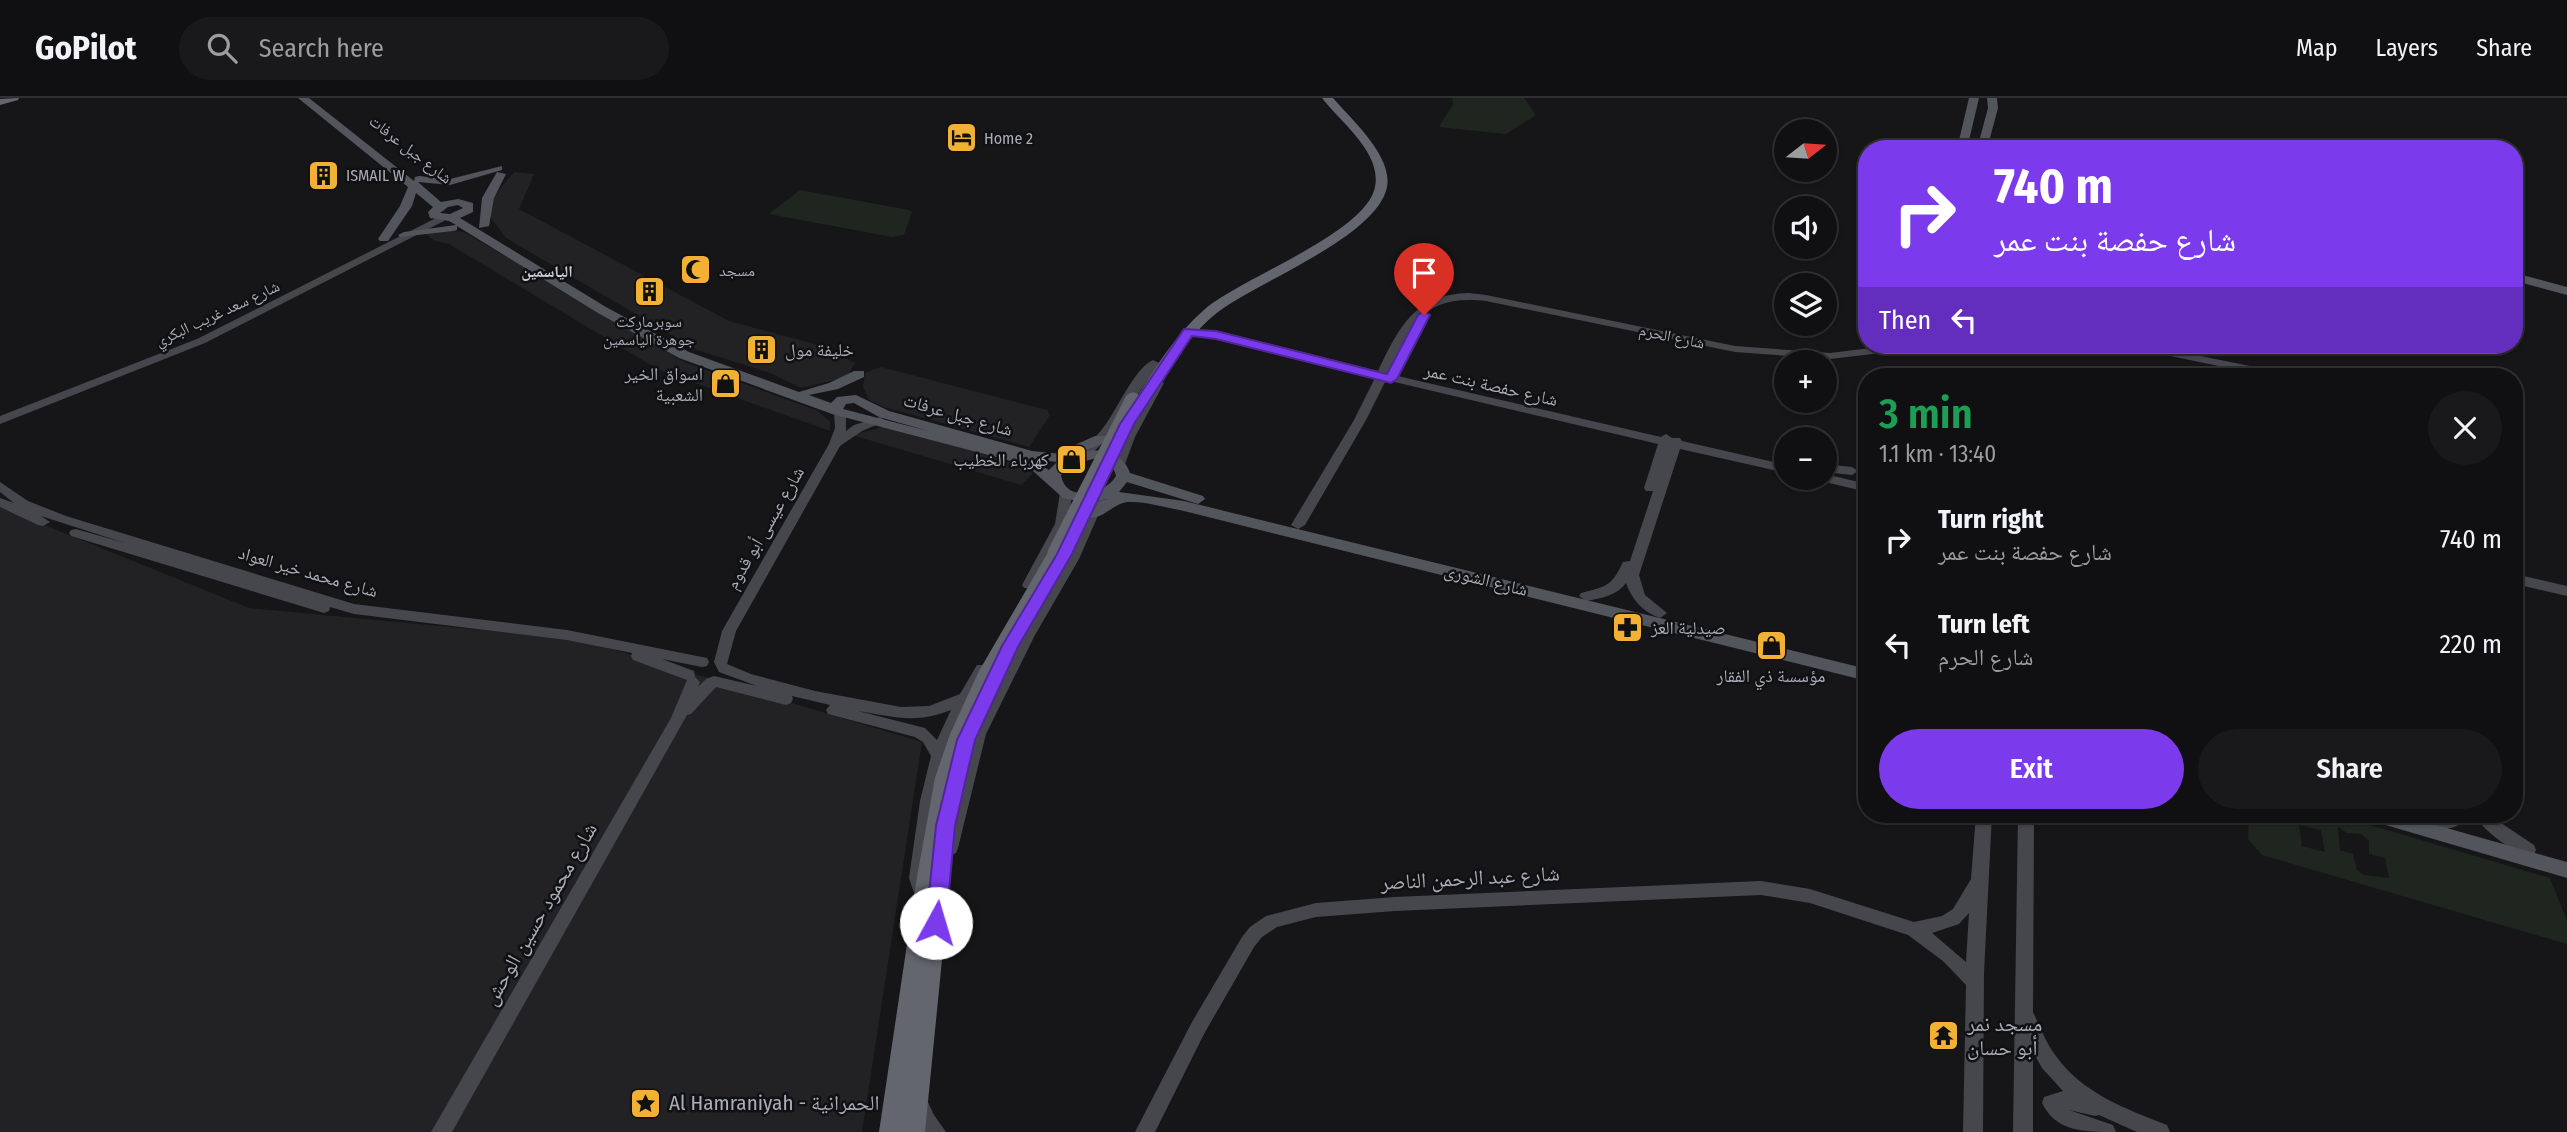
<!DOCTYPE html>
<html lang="en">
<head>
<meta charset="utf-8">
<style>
  :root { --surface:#101012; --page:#19191b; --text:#f1f3f6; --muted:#9c9d9f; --line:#303032; --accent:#7c3aed }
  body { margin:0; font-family:"Fira Sans Condensed","Noto Naskh Arabic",sans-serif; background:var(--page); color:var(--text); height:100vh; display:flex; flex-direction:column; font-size:26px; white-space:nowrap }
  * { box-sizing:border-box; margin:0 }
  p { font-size:23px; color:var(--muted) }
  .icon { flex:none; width:38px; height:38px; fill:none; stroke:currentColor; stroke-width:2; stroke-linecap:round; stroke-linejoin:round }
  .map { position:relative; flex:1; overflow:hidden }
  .details { position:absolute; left:1858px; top:270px; width:665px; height:455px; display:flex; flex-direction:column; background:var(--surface); border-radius:28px; box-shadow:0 2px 5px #0004,0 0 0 2px var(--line) }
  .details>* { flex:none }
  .banner { position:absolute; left:1858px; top:42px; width:665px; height:214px; border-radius:28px; box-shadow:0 2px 5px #0004,0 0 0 2px var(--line); background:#7c3aed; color:#fff; overflow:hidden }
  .needle { width:46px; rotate:73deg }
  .controls { position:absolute; left:1774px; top:21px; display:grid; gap:14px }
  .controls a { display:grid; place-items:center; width:63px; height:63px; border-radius:50%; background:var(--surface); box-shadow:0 2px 5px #0004,0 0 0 2px var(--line); font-size:35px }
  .pin { position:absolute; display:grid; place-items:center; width:60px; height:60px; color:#fff; margin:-72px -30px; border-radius:50% 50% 50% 0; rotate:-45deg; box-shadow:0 0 7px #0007 }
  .pin .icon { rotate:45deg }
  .me { position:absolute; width:77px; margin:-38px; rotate:6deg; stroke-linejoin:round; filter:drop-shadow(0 0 5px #0008) }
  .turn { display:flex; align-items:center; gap:24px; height:147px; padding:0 21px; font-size:32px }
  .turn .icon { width:91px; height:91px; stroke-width:2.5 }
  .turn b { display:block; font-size:49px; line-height:60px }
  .then { display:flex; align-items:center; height:66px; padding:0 21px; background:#0003; gap:14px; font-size:26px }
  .round { display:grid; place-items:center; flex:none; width:74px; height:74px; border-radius:37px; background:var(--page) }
  .headline { display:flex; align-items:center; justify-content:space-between; height:119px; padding:0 21px }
  h1 { font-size:42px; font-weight:600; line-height:52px; color:#1e9e55 }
  .cta { display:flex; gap:14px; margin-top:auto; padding:14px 21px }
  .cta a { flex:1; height:80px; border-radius:42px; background:var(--accent); color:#fff; font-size:28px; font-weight:600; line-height:80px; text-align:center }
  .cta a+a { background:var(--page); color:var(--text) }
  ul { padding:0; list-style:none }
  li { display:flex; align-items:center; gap:21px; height:105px; padding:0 21px }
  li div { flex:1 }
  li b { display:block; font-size:26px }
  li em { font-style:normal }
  header { display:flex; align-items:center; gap:42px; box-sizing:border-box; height:98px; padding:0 35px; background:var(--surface); border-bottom:2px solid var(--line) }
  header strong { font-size:33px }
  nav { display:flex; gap:38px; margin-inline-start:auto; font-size:24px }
  .search { width:490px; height:63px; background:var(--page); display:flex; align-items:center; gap:18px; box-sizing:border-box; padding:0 24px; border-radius:38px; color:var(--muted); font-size:26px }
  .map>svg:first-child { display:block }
</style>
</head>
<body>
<header>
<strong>GoPilot</strong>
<div class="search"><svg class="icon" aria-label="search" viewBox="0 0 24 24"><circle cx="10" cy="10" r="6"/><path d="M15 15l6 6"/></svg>Search here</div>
<nav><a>Map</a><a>Layers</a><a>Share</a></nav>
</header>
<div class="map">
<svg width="2567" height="1034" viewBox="0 0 2567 1034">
  <rect width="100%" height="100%" fill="#161618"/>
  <!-- built -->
  <g fill="#222225">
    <path d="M514,74L534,76L519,111L729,223L818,247L855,265L847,279L801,290L770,275L697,252L506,140L489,117L494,98Z"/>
    <path d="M450,131L466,135L682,263L818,313L830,324V333L659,272L449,146L435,143L424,135Z"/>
    <path d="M881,269L1047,312L1050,317L1029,349L884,309L869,302L863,289L865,275Z"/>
    <path d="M890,327L1015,366L1033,375L1021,387L852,337Z"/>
    <path d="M0,409L249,510L578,541L922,644L862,1034H0Z"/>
  </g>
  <!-- green -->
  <g fill="#1e261f" fill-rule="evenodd">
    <path d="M1452,0H1524L1536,17L1506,36L1439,29L1453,6Z"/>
    <path d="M800,92L909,112L912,114L904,137L892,139L769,116Z"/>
    <path d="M2249,716H2333L2550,780L2567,823V846L2262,757L2248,741ZM2299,727L2321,732L2325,754L2302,748ZM2338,729L2347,735L2361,736L2369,743V756L2385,760L2389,780L2364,777L2357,772L2353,756L2340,752Z"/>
  </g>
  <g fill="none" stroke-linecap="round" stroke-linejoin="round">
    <!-- secondary -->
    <g fill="#45474d" fill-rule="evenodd">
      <path d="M440,118L444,119V123L205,245L0,326V318L197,241Z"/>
      <path d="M1469,195L1486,197L1735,248L1830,255L1896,247H1929L1923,250L1830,261L1735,254L1486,203C1424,196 1412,225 1389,276L1661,339L1666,336L1672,340H1680L1682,343L1787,367V375L1680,351L1639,477L1645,497L1667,515L1660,520C1643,514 1632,502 1626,485C1616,498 1602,500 1586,503L1579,498L1581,495C1607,488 1611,489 1623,464L1630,463L1653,393H1646L1644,390L1658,346L1386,282L1366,322L1305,427L1298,431L1291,427L1354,322L1375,280L1223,242L1189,237L1183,234C1197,224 1351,267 1378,273C1399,230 1414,196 1469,195Z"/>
      <path d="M2125,247H2147L2284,275L2290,278H2268L2131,250Z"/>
      <path d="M1153,262L1159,265L1108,340L1087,360H1079L1077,357L1079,354C1089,346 1098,337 1106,326C1118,309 1136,269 1153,262Z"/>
      <path d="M1158,282L1164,285L1135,339L1125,366L1119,370L1115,369L1113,366L1123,339L1152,285Z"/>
      <path d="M840,311L846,315V333L854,327L880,319L886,323L862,333L840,348L736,533L727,566L751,576L815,593L901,609L929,608L960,596L977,567H987L989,571L960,624L947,658L936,703L925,780L929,793L927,798L921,800L915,798L909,780L920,703L931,658L923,644L915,639L828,616L826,612L830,607L792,598L793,601L791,605L786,607L716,589L691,616L687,617L452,1034H431L671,620L687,582L633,562L631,558L632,555L567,542L354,516L330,509L329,513L324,515L71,438L69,435L71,432L76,431L125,445L41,418L50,424L43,428L38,427L0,409V400L14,405L0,394V384L28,403L66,418L354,506L567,532L707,560L709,564L707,568L702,569L662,561L694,573L695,579L700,584L698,589L706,581L714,578L757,588L719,574L714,564L722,533L829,346L835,330L834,315ZM951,612L937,642L925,630L858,613C894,619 916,626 951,612Z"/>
      <path d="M1825,366L1852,369L1858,373L1852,377L1825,374Z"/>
      <path d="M1825,376L1867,386V394L1821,383L1819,380H1825Z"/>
      <path d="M1066,391L1072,395L1069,426L1034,490H1024L1022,487L1055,426L1060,395Z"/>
      <path d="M1101,393L1107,397L1079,461L1035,537L986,636L958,750L956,755L950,757L944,755L942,750L970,636L1021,537L1065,461L1095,397Z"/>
      <path d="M2515,476L2567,488V498L2515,486Z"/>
      <path d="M1976,716H1992L1984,875L1983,1034H1963L1966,887L1943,863L1908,837L1810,805L1761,797L1395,813L1316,819L1277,829L1262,839L1254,849L1204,936L1155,1034H1135L1192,924L1242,839L1250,829L1266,818L1316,805L1395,799L1761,783L1810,791L1914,824L1942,818L1953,811L1971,781ZM1969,815L1966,864L1932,835L1959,826Z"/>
      <path d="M2018,716H2034L2033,914C2040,929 2046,945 2056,958C2082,995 2126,1011 2167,1027L2170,1034H2137L2099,1017L2095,1018L2069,1012L2113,1027L2116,1034C2084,1034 2056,1034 2042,1005L2044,999L2063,993L2042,970L2033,954V1034H2013Z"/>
      <path d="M2452,716H2491L2504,727L2534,747L2536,752L2534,757C2519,762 2480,729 2473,716C2466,727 2445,734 2432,731L2430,726L2432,721Z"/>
      <path d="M919,997L926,1000L934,1017L946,1034H923L910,1006L912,1000Z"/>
    </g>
    <!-- primary -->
    <g fill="#53555c" fill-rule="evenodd">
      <path d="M298,0H309L414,83L415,79L419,78L450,81L502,68V72L450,87L418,84L441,104L458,101L473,105V114L460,120L606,209L689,254L799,294L829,285L854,273H864V279L838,291L809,297L831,305L837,299L856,297L889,313L1032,353L1072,357L1066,353L1068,350L1095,338H1105L1107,341L1105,344L1082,354C1101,350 1123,354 1130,375L1203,398L1205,401L1198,406L1127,384L1119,394L1184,403L1867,571V583L1184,413C1167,410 1146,403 1128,404C1113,405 1102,423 1088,419L1086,416L1099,404L1107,401L1086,405L1063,400L1033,373L1011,363L832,316L679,260L598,215L457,128V132L453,133L400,139L398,137L404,134L456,127L449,123L430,120L428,114L433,109L416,95L412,108L388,143H380L378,141L400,108L408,89ZM458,107L463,110L450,116L440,115L448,109ZM854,305L879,319L932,334L843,311L846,306ZM1097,360C1107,363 1114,367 1116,378C1105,397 1065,405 1061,377L1077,365ZM1031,361L1057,364L1049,372Z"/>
      <path d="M1969,0H1979L1967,51H1957Z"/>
      <path d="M1987,0H1997L1998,10L1987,51H1977L1988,10Z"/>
      <path d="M497,74L506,76L494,100L489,128L479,130L482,100Z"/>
      <path d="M2515,175L2567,189V197L2515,183Z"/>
      <path d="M2363,716H2397L2567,764V780L2372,723L2366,721Z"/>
    </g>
    <!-- highway -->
    <g fill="#63666e" fill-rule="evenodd">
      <path d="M19,0L18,2L0,7V1Z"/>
      <path d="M1322,0H1333C1351,21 1393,58 1387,89C1377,139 1257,184 1218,214C1186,239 1168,275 1146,307H1136L1134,304C1154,271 1175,237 1205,211C1241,180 1366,135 1375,89C1382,54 1340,24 1322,0Z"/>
      <path d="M1056,449L1064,455C1031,514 995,572 969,634C958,663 953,693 947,723L952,724L955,730L925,1034H879L917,779L935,680L950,636L979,573L1050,451Z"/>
    </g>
    <!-- highway-bridge -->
    <path stroke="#63666e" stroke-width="17" d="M1056,455L1133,303"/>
  </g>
  <!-- route -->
  <path fill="#7c3aed" stroke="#51269a" stroke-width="2" d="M1424,213L1430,217L1397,281L1391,285L1216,241L1192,238L1134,326L1072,456L1018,549L975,642L955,728L946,825L943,831L936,833L929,831L926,825L936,728L957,642L1002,548L1057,456L1120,326L1184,231L1216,233L1387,276L1418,217Z"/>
  <!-- icons -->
  <defs>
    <symbol id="hotel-square" viewBox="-11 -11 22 22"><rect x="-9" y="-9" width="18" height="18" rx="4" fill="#f2b134" stroke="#111113"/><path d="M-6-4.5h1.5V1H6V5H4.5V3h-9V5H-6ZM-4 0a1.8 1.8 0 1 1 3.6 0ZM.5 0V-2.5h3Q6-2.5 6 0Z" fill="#111"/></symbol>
    <symbol id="building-square" viewBox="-11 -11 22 22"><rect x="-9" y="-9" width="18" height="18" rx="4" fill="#f2b134" stroke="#111113"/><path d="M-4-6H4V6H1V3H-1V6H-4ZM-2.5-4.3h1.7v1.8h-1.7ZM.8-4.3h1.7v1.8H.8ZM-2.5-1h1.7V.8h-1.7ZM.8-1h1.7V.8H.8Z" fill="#111"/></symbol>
    <symbol id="mosque-square" viewBox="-11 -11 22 22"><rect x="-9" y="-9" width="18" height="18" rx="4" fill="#f2b134" stroke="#111113"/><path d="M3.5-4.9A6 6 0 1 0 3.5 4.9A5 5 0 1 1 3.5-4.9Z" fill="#111"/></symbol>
    <symbol id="shop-square" viewBox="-11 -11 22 22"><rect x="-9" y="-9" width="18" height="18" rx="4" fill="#f2b134" stroke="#111113"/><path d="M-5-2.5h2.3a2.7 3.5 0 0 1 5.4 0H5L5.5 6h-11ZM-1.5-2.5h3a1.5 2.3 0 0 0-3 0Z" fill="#111"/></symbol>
    <symbol id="pharmacy-square" viewBox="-11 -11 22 22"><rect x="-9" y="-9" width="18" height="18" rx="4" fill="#f2b134" stroke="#111113"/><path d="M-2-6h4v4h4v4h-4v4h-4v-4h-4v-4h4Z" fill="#111"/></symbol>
    <symbol id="temple-square" viewBox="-11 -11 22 22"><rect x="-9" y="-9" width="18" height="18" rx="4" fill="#f2b134" stroke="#111113"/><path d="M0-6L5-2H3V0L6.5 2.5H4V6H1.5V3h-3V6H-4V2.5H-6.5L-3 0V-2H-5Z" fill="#111"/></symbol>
    <symbol id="sight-square" viewBox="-11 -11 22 22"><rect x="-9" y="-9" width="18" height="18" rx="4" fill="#f2b134" stroke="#111113"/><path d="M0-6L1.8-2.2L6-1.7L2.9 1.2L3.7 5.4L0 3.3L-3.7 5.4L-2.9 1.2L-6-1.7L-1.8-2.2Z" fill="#111"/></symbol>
  </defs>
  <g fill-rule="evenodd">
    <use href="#hotel-square" x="944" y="22" width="35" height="35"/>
    <use href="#building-square" x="306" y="60" width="35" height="35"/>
    <use href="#mosque-square" x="678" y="154" width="35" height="35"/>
    <use href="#building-square" x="632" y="176" width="35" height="35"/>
    <use href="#building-square" x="744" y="234" width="35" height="35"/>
    <use href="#shop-square" x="708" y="268" width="35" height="35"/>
    <use href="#shop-square" x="1054" y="344" width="35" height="35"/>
    <use href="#pharmacy-square" x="1610" y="512" width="35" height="35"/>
    <use href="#shop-square" x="1754" y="530" width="35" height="35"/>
    <use href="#temple-square" x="1926" y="920" width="35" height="35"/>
    <use href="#sight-square" x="628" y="988" width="35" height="35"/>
  </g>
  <g text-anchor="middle" stroke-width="5" stroke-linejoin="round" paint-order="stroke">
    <!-- far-poi labels -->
    <g font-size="16" fill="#a8adb8" stroke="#111113" text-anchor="start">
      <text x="984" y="46">Home 2</text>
      <text x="346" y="83">ISMAIL W</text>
      <text x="719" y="178">مسجد</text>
      <text x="649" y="229" text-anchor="middle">سوبرماركت<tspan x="649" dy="18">جوهرة الياسمين</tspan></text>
    </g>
    <!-- far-street labels -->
    <g font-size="16" fill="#a8adb8" stroke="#111113">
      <text transform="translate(411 51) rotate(38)" y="6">شارع جبل عرفات</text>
      <text transform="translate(217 215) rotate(-25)" y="6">شارع سعد غريب البكري</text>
      <text transform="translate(1672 238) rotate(12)" y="6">شارع الحرم</text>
    </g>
    <!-- far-neighbourhood labels -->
    <g font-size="16" font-weight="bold" fill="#c9ccd4" stroke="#111113">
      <text x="547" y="179">الياسمين</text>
    </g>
    <!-- poi labels -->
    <g font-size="18" fill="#a8adb8" stroke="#111113" text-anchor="start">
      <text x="785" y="258">خليفة مول</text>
      <text x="703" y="282" text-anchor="end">اسواق الخير<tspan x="703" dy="21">الشعبية</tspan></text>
      <text x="1049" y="368" text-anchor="end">كهرباء الخطيب</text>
      <text x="1651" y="536">صيدلية العز</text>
      <text x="1771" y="584" text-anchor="middle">مؤسسة ذي الفقار</text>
    </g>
    <!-- street labels -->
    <g font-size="18" fill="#a8adb8" stroke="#111113">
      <text transform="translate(1491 287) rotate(13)" y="6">شارع حفصة بنت عمر</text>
      <text transform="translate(958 317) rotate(16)" y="6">شارع جبل عرفات</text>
      <text transform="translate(765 430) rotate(-60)" y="6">شارع عيسى أبو قدوم</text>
      <text transform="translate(308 474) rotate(16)" y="6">شارع محمد خير العواد</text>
      <text transform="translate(1486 482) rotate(14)" y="6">شارع الشورى</text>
    </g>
    <!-- near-street labels -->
    <g font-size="21" fill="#a8adb8" stroke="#111113">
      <text transform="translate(1470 780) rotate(-3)" y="7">شارع عبد الرحمن الناصر</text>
      <text transform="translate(540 816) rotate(-60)" y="7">شارع محمود حسين الوحش</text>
    </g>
    <!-- near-poi labels -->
    <g font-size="21" fill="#a8adb8" stroke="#111113" text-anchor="start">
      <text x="1967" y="933">مسجد نمر<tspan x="1967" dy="24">أبو حسان</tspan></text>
      <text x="669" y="1012">Al Hamraniyah - الحمرانية</text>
    </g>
  </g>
</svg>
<div class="controls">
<a><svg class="needle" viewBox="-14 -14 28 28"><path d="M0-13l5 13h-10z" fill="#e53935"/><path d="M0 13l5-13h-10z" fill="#9c9d9f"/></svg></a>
<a><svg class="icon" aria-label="sound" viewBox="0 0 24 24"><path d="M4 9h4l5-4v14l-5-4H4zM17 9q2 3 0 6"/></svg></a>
<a><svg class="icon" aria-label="layers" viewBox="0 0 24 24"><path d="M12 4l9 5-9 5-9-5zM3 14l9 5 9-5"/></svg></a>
<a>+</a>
<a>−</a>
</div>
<div class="pin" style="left:1424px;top:217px;background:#d93025"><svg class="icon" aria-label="arrive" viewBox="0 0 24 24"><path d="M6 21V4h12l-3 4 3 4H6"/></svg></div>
<svg class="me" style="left:936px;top:825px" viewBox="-20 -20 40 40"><circle r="19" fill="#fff"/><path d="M0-13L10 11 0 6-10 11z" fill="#7c3aed"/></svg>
<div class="banner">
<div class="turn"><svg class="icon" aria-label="right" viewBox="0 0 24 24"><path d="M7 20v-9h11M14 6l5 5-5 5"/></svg><div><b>740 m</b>شارع حفصة بنت عمر</div></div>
<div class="then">Then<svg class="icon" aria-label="left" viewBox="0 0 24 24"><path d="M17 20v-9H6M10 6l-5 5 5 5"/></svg></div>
</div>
<section class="details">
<div class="headline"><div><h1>3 min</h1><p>1.1 km · 13:40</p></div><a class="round"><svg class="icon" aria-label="close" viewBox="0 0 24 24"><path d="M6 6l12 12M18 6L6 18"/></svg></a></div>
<ul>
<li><svg class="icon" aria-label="right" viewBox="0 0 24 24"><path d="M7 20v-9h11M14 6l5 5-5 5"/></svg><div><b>Turn right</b><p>شارع حفصة بنت عمر</p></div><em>740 m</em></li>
<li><svg class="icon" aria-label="left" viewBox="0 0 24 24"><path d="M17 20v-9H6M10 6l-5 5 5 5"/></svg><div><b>Turn left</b><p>شارع الحرم</p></div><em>220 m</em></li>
</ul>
<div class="cta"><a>Exit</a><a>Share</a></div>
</section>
</div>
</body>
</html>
